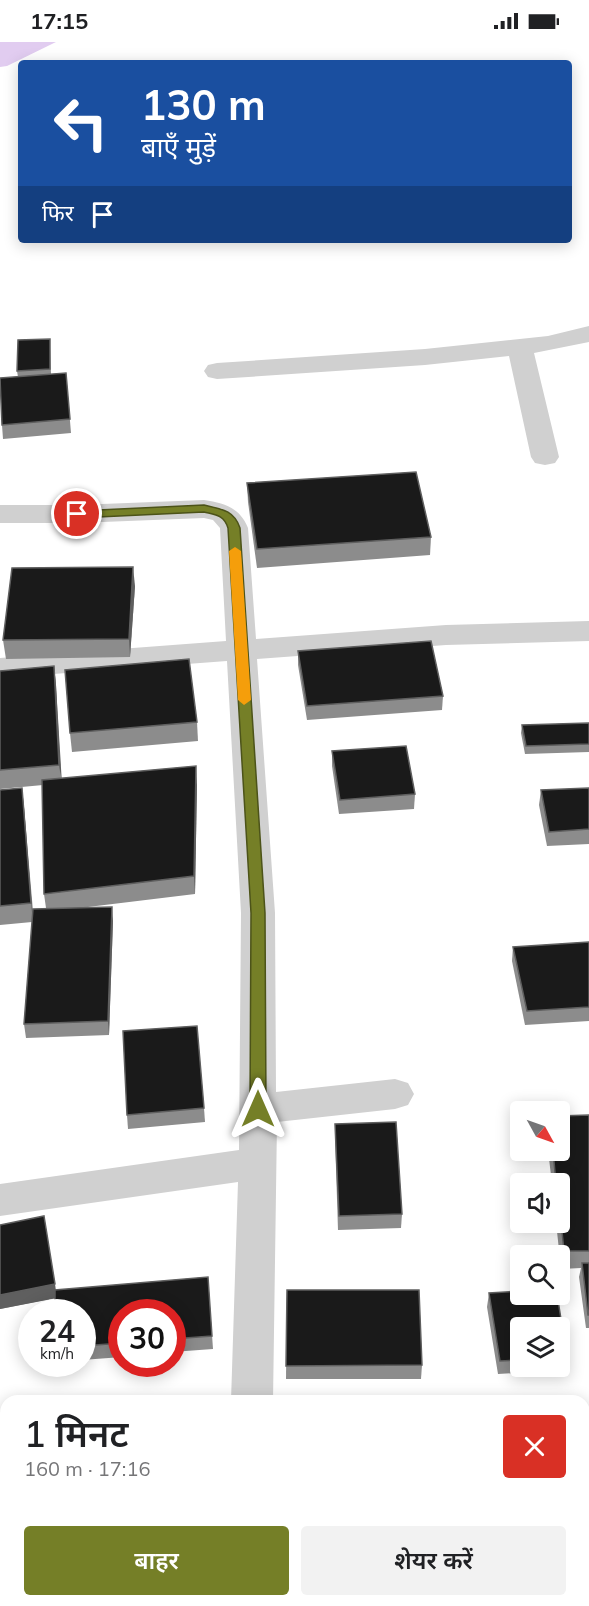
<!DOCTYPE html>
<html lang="hi">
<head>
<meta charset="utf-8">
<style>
  :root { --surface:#fff; --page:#f2f2f2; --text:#202124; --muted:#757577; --accent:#757f27 }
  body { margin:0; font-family:Mulish,"Noto Sans Devanagari",sans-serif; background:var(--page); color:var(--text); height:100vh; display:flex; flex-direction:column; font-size:22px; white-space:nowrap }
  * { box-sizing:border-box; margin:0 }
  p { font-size:20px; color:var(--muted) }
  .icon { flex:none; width:33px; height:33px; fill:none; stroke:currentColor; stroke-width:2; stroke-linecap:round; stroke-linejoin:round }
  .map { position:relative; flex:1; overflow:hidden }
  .sheet { position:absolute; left:0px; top:1353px; width:590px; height:212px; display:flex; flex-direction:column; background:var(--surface); border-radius:18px 18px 0 0; box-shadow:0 3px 15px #0003 }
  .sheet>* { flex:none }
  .banner { position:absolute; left:18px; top:18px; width:554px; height:183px; border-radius:6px; box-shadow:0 3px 15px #0003; background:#1a4fa0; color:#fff; overflow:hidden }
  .needle { width:39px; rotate:130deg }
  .fabs { position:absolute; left:510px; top:1059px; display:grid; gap:12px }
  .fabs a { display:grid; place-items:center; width:60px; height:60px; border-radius:6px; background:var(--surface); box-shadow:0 3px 15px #0003; font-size:30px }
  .speed { position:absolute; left:18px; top:1257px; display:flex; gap:12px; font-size:30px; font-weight:700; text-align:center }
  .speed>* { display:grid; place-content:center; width:78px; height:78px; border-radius:50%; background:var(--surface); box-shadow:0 3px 15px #0003; line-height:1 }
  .speed small { font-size:15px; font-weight:400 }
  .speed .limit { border:9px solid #d22; background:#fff; color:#111 }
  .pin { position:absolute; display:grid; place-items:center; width:51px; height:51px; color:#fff; margin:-26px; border:3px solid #fff; border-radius:50%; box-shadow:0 2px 6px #0007 }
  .me { position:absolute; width:66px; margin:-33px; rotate:0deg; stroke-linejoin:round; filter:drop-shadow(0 0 4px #0008) }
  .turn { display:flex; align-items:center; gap:21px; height:126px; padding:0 24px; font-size:27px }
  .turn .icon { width:78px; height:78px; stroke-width:2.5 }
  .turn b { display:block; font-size:42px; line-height:51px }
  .then { display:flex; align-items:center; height:57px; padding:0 24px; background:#0003; gap:12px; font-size:22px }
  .round { display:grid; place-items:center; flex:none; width:63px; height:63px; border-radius:6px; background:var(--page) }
  .overview { display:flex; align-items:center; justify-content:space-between; height:102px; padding:0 24px }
  h1 { font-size:36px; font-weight:600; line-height:45px }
  .primary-button { display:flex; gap:12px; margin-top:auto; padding:12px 24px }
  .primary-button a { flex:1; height:69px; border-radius:6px; background:var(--accent); color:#fff; font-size:24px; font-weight:600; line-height:69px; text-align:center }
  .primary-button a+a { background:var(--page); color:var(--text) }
  .status { display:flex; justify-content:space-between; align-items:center; height:42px; padding:0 30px; background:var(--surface); direction:ltr }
  .status svg { height:16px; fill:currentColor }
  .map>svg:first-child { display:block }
</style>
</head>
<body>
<div class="status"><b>17:15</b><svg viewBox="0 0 49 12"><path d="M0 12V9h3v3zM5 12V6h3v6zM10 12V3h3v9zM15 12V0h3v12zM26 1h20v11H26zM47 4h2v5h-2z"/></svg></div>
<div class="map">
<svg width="589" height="1564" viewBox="0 0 589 1564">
  <rect width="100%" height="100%" fill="#fff"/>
  <!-- water -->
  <path fill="#e1ccf0" d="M0,0H56L7,24L0,25Z"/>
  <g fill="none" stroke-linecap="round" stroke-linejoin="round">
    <!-- street -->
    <g fill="#d0d0d0" fill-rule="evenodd">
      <path d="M589,284V300L534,311L559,415L555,421L545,423L535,421L531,415L509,314L425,323L217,337L208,335L204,329L208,323L217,321L425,307L548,294Z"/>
      <path d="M204,458C225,461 240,466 248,486L256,597L446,583L589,579V599L446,603L257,617L275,871L276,1050L395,1037L408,1041L414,1052L408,1063L395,1067L277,1080L273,1359H231L238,1140L0,1174V1142L239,1108L241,871L227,619L0,636V616L226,599L220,486L213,478L204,476L77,481H0V463H77Z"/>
      <path d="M6,1463V1505L0,1506V1464Z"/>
      <rect x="221" y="1558" width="44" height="6"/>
    </g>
  </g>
  <!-- wall -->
  <g fill="#8c8c8c" fill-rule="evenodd">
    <path d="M50,304L51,332L66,331L71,391L3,397L2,383L18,335L17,329Z"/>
    <path d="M247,441L431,495L430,513L257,526L248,460Z"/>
    <path d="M135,544L130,615L6,617L3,598Z"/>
    <path d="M298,609L443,654L442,668L307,678L298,623Z"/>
    <path d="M54,624L56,643L61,737L197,743L195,852L88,865L113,879L109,993L26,996L24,982L32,880L0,883V748L22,746L24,765L33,869L46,866L44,852L43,743L0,747V629Z"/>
    <path d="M197,680L198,699L72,710L70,691Z"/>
    <path d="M589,681V710L525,712L521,691L522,683Z"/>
    <path d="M332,709L415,752L414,767L339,772L332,724Z"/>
    <path d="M589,746V802L547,804L539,763L541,748Z"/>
    <path d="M589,900V979L525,983L512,919L513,905Z"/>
    <path d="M204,1066L205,1080L128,1087L127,1073Z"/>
    <path d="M589,1073V1286H586L579,1235L581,1226L561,1227L556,1180H560V1142H552L548,1108H560Z"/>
    <path d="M335,1082L402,1172L401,1186L338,1188L335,1095Z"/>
    <path d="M0,1183L56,1248L208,1235L213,1307L172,1310V1270H122V1315L82,1318V1270L55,1256L0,1267Z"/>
    <path d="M287,1248L422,1323L421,1337H286Z"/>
    <path d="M520,1249V1252H557L567,1315L565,1328L498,1332L487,1265L489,1251ZM520,1286H560V1324H520Z"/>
  </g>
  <!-- shaded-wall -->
  <g fill="#5f5f5f">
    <path d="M133,525L135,544L130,615L129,597Z"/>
    <path d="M54,624L56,643L62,742L59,723Z"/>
    <path d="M196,724L197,743L195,852L194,834Z"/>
    <path d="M22,746L24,765L33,880L31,861Z"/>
    <path d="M112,865L113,879L109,993L108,979Z"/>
    <path d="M55,1242L57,1256L0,1267V1253Z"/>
  </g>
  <!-- building -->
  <g fill="#1a1a1a" stroke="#5f5f5f" stroke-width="1.5">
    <path d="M50,297V327L17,329L18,298Z"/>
    <path d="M66,331L70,377L2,383L0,336Z"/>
    <path d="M416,430L431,495L257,507L247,441Z"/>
    <path d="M133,525L129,597L3,598L12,526Z"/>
    <path d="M431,599L443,654L307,664L298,609Z"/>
    <path d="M189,617L197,680L70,691L65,628Z"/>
    <path d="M54,624L59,723L0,728V629Z"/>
    <path d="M589,681V702L526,704L522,683Z"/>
    <path d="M406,704L415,752L340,758L332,709Z"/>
    <path d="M196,724L194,834L44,852L42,738Z"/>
    <path d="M22,746L31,861L0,864V748Z"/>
    <path d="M589,746V787L549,790L541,748Z"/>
    <path d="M112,865L108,979L24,982L33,867Z"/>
    <path d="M589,900V965L527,969L513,905Z"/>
    <path d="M197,984L204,1066L127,1073L123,989Z"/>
    <path d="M589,1073V1209H564L560,1170V1142H556L553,1108H560V1074Z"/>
    <path d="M396,1080L402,1172L339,1174L335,1082Z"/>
    <path d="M44,1174L55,1242L0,1253V1183Z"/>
    <path d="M582,1221H589V1273H588Z"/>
    <path d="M208,1235L212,1294L172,1297V1270H122V1301L82,1304V1270H55V1248Z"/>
    <path d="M287,1248H419L422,1323L286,1324Z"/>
    <path d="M520,1249V1252H557L567,1315H560V1286H520V1318L500,1319L489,1251Z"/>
    <path d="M44,1558H164L165,1564H45Z"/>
  </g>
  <!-- route -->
  <path fill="#757f27" stroke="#4c5319" stroke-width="1.5" d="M204,463C221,467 234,468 240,486L265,871L266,1067L263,1072L258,1074L252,1072L250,1067L251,871L228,486C224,473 216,473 204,470L77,476L71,472L77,469Z"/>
  <!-- slow -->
  <path fill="#f59e0b" d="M235,505L241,509L251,658L244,663L238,658L229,509Z"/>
</svg>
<div class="fabs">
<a><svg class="needle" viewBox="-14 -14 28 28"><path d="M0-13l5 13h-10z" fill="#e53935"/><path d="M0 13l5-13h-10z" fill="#757577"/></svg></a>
<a><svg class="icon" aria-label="sound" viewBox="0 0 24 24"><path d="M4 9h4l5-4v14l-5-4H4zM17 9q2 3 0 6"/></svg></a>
<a><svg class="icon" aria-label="search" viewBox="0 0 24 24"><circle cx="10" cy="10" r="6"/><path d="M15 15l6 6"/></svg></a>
<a><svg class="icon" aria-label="layers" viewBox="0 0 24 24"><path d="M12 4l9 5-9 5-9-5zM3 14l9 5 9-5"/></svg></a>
</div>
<div class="speed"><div>24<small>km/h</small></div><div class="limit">30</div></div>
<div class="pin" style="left:77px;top:472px;background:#d93025"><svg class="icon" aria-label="arrive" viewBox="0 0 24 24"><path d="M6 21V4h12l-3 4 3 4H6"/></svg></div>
<svg class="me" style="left:258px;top:1067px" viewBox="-20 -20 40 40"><path d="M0-17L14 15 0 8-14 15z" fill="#757f27" stroke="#fff" stroke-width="4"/></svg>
<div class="banner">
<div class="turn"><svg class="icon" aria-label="left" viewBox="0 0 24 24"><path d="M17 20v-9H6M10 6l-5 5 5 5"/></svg><div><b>130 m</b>बाएँ मुड़ें</div></div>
<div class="then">फिर<svg class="icon" aria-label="arrive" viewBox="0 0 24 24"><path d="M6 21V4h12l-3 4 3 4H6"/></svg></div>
</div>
<section class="sheet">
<div class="overview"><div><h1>1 मिनट</h1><p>160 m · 17:16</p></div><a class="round" style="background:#d93025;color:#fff"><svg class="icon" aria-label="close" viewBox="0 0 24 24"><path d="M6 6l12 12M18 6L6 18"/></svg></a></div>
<div class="primary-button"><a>बाहर</a><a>शेयर करें</a></div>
</section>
</div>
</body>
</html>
